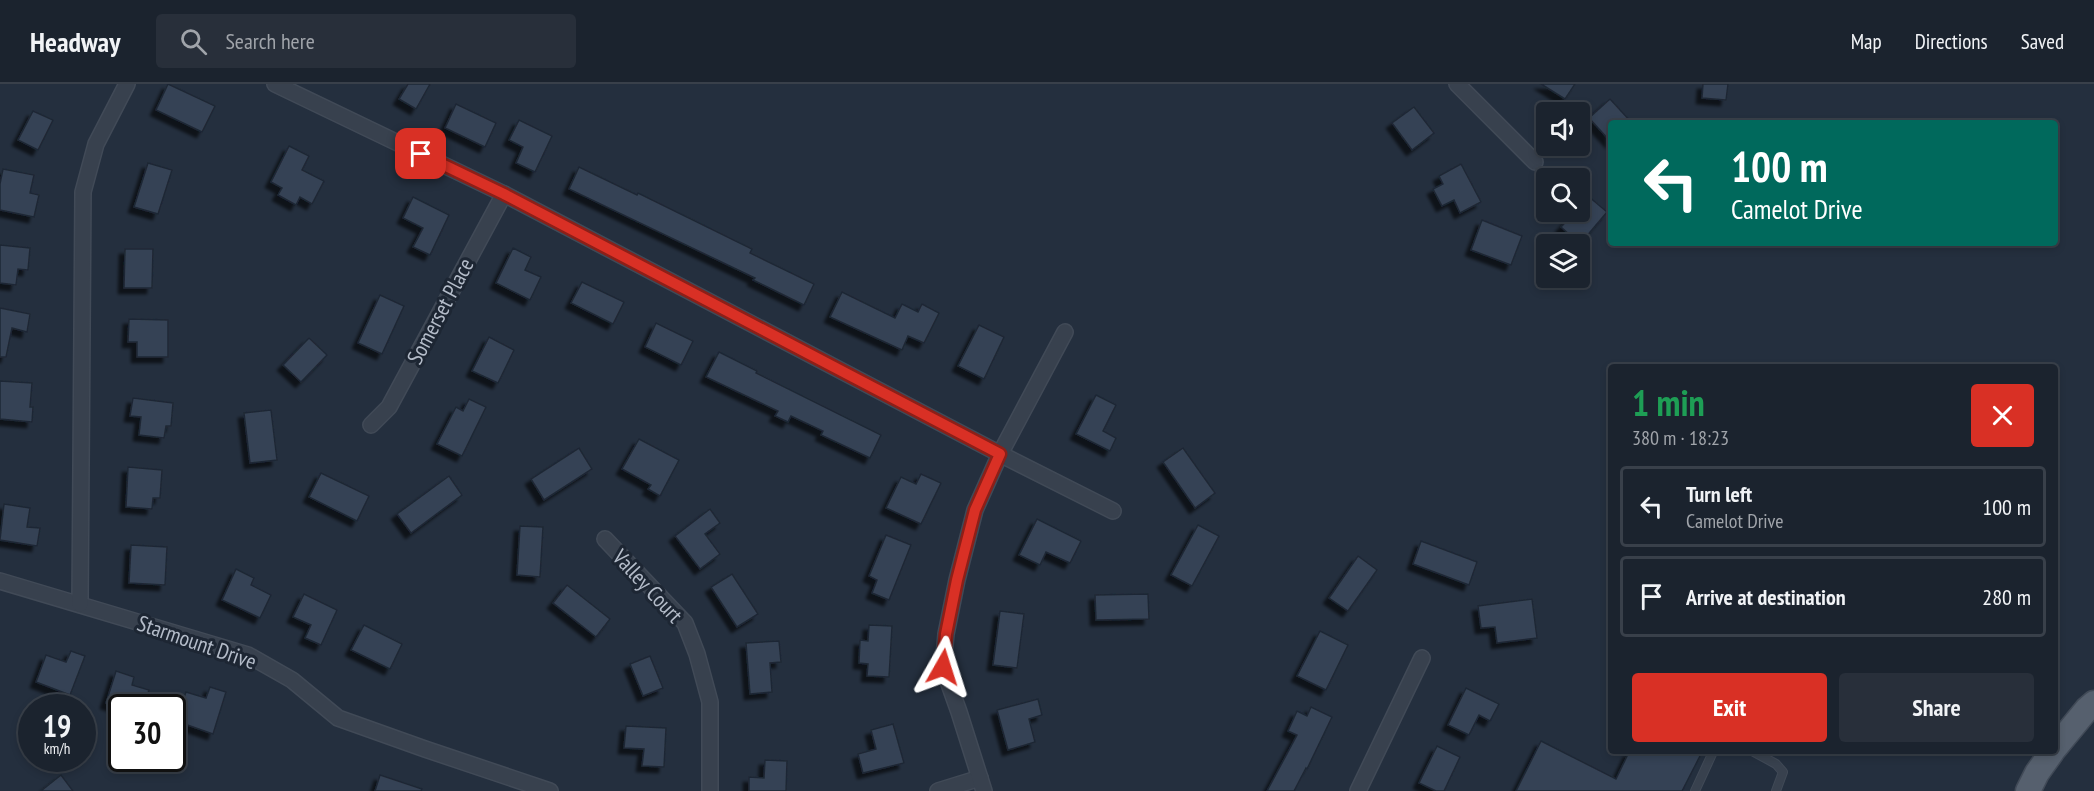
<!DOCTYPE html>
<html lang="en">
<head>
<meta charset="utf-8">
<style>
  :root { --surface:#1b232e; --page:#282f3a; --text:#f1f3f6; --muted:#a0a4aa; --line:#39404a; --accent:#d93025 }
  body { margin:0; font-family:"PT Sans Narrow",sans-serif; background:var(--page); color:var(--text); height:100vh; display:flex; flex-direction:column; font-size:22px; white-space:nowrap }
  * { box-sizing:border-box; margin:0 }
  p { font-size:20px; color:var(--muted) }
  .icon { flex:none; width:33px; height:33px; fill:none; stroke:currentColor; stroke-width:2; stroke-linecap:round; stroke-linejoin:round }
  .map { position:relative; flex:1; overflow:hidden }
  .sheet { position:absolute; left:1608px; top:280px; width:450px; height:390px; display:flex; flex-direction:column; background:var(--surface); border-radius:6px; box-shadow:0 3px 9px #0003,0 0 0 2px var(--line) }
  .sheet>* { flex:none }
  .guide { position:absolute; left:1608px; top:36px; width:450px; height:126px; border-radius:6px; box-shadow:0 3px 9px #0003,0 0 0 2px var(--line); background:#00695c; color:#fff; overflow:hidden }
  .buttons { position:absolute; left:1536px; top:18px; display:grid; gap:12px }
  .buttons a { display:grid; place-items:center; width:54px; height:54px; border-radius:6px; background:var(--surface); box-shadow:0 3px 9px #0003,0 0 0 2px var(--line); font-size:30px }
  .speed { position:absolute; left:18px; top:610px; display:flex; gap:12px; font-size:30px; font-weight:700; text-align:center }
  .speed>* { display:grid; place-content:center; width:78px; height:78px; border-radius:50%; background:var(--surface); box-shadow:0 3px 9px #0003,0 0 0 2px var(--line); line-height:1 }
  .speed small { font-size:15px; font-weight:400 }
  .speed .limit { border:3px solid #111; border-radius:9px; background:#fff; color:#111 }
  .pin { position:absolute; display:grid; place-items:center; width:51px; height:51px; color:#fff; margin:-26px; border-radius:12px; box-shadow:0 3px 9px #0006 }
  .me { position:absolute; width:66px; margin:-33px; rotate:6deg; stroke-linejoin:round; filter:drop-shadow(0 0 4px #0008) }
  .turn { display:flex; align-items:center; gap:21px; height:126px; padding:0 24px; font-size:27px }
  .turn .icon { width:78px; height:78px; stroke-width:2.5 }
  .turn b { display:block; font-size:42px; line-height:51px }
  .round { display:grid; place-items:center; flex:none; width:63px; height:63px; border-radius:6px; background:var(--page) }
  .summary { display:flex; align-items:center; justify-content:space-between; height:102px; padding:0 24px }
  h1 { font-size:36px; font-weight:800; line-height:45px; color:#1e9e55 }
  .cta { display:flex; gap:12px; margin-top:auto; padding:12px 24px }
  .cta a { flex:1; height:69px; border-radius:6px; background:var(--accent); color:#fff; font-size:24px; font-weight:800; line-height:69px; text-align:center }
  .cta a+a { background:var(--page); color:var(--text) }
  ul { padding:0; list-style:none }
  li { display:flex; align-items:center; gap:18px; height:81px; margin:0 12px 9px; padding:0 12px; border:3px solid var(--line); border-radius:6px }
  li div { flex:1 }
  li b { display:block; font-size:22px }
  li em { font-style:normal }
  header { display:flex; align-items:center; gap:36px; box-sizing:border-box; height:84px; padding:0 30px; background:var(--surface); border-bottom:2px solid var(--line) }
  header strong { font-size:28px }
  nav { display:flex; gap:33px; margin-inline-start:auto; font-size:21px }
  .search { width:420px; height:54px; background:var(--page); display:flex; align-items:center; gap:15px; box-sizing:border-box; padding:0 21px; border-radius:6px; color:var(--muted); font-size:22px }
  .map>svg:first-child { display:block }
</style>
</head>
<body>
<header>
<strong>Headway</strong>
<div class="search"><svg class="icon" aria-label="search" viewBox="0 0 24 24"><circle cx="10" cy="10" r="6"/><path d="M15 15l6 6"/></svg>Search here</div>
<nav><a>Map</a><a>Directions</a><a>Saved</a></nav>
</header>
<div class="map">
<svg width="2094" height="707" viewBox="0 0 2094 707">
  <defs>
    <filter id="shadow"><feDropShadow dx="-5.5" dy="5.5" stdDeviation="1.5" flood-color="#0009"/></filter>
  </defs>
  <rect width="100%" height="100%" fill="#242f3e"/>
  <!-- building -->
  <g fill="#364354" stroke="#1f2835" stroke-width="1.5" filter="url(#shadow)">
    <path d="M168,0L215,22L202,48L156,26Z"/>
    <path d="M408,0H430L416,25L399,15Z"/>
    <path d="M1541,0H1575L1565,15Z"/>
    <path d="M1703,0H1728L1726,16L1702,14Z"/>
    <path d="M1610,15L1632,39H1611V58L1589,34Z"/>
    <path d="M456,20L496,39L485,63L445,44Z"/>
    <path d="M1414,23L1434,49L1412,66L1392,39Z"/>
    <path d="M33,27L53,36L38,66L18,56Z"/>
    <path d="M519,36L552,52L535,88L516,79L523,63L509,56Z"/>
    <path d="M289,62L309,72L302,86L324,97L312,120L300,113L296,121L278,111L282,104L271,98Z"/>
    <path d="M148,79L172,86L158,130L134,123Z"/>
    <path d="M1461,80L1481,118L1460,129L1454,116L1442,122L1433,105L1443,100L1439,92Z"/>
    <path d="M579,83L637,111L638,109L752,165L750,169L814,200L804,221L753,196L755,194L569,105Z"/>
    <path d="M3,85L34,91L30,109L39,111L34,133L0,126V100Z"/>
    <path d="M1588,112L1607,128L1580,160L1561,143L1575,128H1580V122Z"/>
    <path d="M413,113L449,131L430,171L413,163L423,144L403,134Z"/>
    <path d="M1482,136L1522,152L1511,181L1471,166Z"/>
    <path d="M0,161L30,164L28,186L18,185L16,201L0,199Z"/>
    <path d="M513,164L531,173L525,186L541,193L530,216L496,199Z"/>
    <path d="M125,165H153L152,204H124Z"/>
    <path d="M582,198L624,218L613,240L571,219Z"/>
    <path d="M842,208L895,234L902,220L918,228L922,220L939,229L924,259L908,252L902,266L830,233Z"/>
    <path d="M380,211L404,222L382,270L358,259Z"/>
    <path d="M0,224L30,230L27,248L12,244L6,273H0Z"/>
    <path d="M129,235L168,236V273H137V258H128Z"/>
    <path d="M656,239L693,257L681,281L645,263Z"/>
    <path d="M979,241L1004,253L984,295L958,282Z"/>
    <path d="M489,253L514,266L498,299L472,287Z"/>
    <path d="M309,254L327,271L301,298L283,281Z"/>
    <path d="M719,268L757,287L756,289L881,351L870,374L821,351L823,347L791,332L788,338L775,332L778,327L706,293Z"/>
    <path d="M0,297L32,299L30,323H33L32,338L0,335Z"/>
    <path d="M1096,311L1116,321L1103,347L1116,354L1110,367L1076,350Z"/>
    <path d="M133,314L173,319L171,342H166L164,354L139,351L141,333L130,332Z"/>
    <path d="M469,315L486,323L462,372L437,360L456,323L463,327Z"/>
    <path d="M271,326L277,376L250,379L244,329Z"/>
    <path d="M639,355L679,376L660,412L648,405L651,401L622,385Z"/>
    <path d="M579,364L592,385L544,416L531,395Z"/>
    <path d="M1183,364L1215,409L1195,424L1163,378Z"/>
    <path d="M128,383L162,386L160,414H153L152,425L126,423Z"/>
    <path d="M321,389L369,412L357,437L309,413Z"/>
    <path d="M921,390L941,399L921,440L886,424L901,393L916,400Z"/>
    <path d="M449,392L462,411L411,449L397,430Z"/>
    <path d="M4,420L30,424L27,443L40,444L37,462L0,456Z"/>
    <path d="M710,425L720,439L705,450L720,470L700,485L675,452Z"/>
    <path d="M1037,435L1081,457L1070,479L1046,468L1040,481L1019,471Z"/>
    <path d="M1198,441L1219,452L1192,502L1171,491Z"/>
    <path d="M520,442L543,443L540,493L517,491Z"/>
    <path d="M886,451L911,461L889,516L872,509L877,496L869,492Z"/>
    <path d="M1421,457L1477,478L1469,501L1413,480Z"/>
    <path d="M131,461L167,463L165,501L129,499Z"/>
    <path d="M1358,472L1377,486L1348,527L1329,514Z"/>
    <path d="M236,485L254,494L251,501L271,511L260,534L222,516Z"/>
    <path d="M732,490L758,530L737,543L711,503Z"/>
    <path d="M567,501L610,535L596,553L553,519Z"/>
    <path d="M304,510L337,526L321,561L305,554L311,541L293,533Z"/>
    <path d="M1148,510L1149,535L1096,536L1095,511Z"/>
    <path d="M1532,515L1537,554L1497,559L1495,543L1481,544L1478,522Z"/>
    <path d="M1000,527L1024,530L1017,584L993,581Z"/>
    <path d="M364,541L402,560L390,585L351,566Z"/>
    <path d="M869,541L892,542L889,593L867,592L868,580L859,579L860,556L868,557Z"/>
    <path d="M1320,547L1348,561L1326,606L1297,592Z"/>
    <path d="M779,557L781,578L770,579L772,608L750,610L746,559Z"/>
    <path d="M71,567L85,572L70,611L36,598L46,571L66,578Z"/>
    <path d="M650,572L663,604L643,612L630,580Z"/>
    <path d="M116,587L134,593L132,601L149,606L143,624H120L106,619Z"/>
    <path d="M210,603L226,608L213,650L176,637L186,608L206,614Z"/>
    <path d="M1466,604L1499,620L1490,637L1479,631L1469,651L1448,641Z"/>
    <path d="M1038,615L1042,631L1029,635L1035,658L1008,666L997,626Z"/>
    <path d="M1311,623L1332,633L1307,685L1306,684L1294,707H1267L1297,651L1288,647L1297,627L1307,632Z"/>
    <path d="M893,640L904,679L863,689L858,670L876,665L871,646Z"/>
    <path d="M626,642L666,644L664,683L642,682L644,665L624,664Z"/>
    <path d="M1541,657L1616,695L1629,668H1702L1682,707H1516Z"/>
    <path d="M1437,662L1460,673L1444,707H1436L1419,699Z"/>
    <path d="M765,676L787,677L786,707H749V693L764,694Z"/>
    <path d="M61,691L73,707H41Z"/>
    <path d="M380,691L422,705L421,707H375Z"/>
  </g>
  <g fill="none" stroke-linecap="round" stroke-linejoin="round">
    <defs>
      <g id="service">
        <path d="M1754,668L1776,680L1783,688L1776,707"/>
        <path d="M1695,707L1713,668"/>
      </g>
      <g id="minor">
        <path d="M275,0L504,110L1000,370L1113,427"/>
        <path d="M1457,0L1535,78"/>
        <path d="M371,341L389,323L504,110"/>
        <path d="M605,455L685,539L697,570L710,618V707"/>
        <path d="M0,497L248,571L292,596L338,634L425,665L550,707"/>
        <path d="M80,520L83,108L96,60L127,0"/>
        <path d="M938,707L980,694"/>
        <path d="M984,707L959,628L943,583L946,550L957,496L975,426L1000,370L1065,248"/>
        <path d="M1358,707L1422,574"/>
      </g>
      <g id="primary">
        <path d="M2055,664L2087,625L2094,619"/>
        <path d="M2028,707L2037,689L2052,668"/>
      </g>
    </defs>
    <!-- service casing -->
    <use href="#service" stroke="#414a57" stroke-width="10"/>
    <!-- minor casing -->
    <use href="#minor" stroke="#414a57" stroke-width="18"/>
    <!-- primary casing -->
    <use href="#primary" stroke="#414a57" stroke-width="27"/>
    <!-- service -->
    <use href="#service" stroke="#38414e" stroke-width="8"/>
    <!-- minor -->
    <use href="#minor" stroke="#38414e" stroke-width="15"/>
    <!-- primary -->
    <use href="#primary" stroke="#56606e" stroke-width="24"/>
  </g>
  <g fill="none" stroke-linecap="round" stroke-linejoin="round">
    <defs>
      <path id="route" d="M421,70L504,110L1000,370L975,426L957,496L946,550L943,583"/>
    </defs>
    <!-- route casing -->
    <use href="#route" stroke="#8d1f18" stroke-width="15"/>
    <!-- route -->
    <use href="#route" stroke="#d93025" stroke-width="10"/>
  </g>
  <g text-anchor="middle" stroke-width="6" stroke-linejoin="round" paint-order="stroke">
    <!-- street labels -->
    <g font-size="22" fill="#b4bcc9" stroke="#1d2633">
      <text transform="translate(440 227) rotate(-62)" y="8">Somerset Place</text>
      <text transform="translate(648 502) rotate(47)" y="8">Valley Court</text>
      <text transform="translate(197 558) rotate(19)" y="8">Starmount Drive</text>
    </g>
  </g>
</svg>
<div class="buttons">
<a><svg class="icon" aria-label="sound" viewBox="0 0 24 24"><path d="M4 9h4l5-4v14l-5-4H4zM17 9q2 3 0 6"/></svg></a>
<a><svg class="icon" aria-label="search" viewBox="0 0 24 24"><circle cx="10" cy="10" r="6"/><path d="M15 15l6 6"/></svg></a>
<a><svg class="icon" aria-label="layers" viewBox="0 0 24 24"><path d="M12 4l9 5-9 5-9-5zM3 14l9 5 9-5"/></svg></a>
</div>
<div class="speed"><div>19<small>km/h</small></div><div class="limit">30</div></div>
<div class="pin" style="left:421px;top:70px;background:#d93025"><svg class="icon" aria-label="arrive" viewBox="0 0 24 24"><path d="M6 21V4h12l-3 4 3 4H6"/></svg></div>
<svg class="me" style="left:943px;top:583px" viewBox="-20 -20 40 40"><path d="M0-17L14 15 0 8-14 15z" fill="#d93025" stroke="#fff" stroke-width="4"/></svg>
<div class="guide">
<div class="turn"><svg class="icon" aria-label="left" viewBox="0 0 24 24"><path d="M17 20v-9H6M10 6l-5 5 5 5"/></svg><div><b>100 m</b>Camelot Drive</div></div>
</div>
<section class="sheet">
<div class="summary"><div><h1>1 min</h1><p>380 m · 18:23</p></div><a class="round" style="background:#d93025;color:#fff"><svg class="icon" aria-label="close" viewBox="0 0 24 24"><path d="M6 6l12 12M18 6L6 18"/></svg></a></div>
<ul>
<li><svg class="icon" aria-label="left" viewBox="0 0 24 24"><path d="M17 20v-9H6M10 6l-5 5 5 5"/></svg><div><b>Turn left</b><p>Camelot Drive</p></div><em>100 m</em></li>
<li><svg class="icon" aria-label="arrive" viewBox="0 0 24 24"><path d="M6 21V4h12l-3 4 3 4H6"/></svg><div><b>Arrive at destination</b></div><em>280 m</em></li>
</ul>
<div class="cta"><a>Exit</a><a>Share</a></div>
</section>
</div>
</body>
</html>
